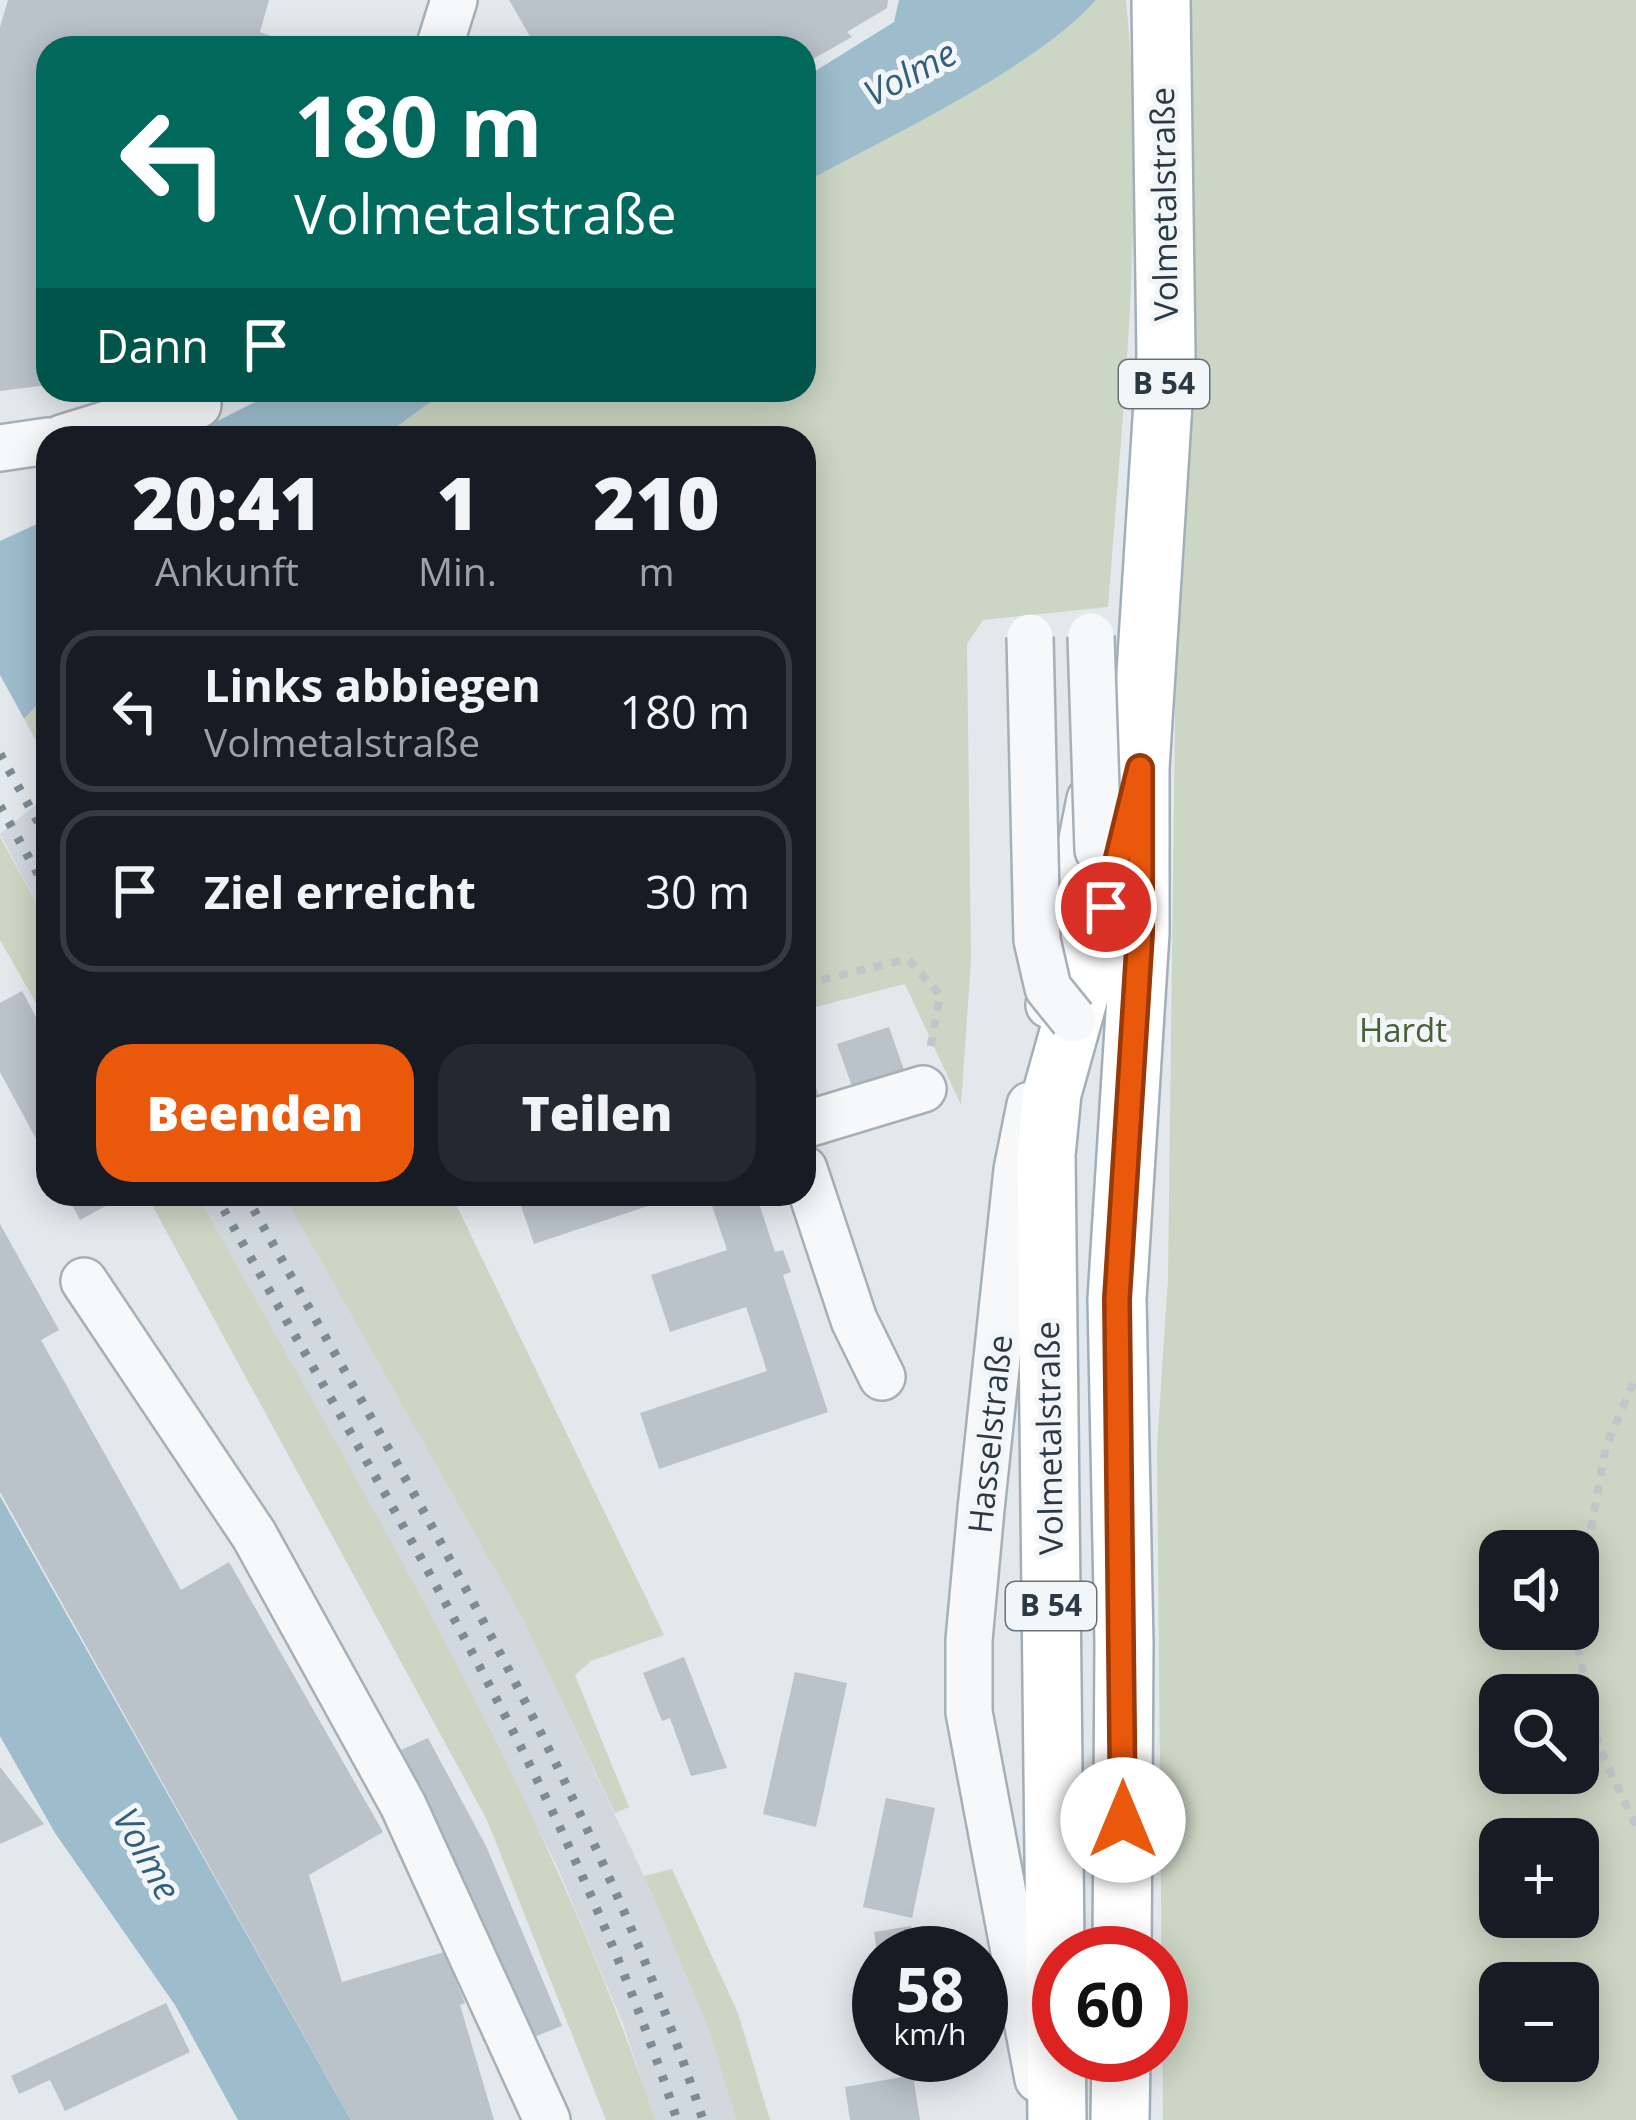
<!DOCTYPE html>
<html lang="de">
<head>
<meta charset="utf-8">
<style>
  :root { --surface:#171b24; --page:#242831; --text:#f1f3f6; --muted:#9ea1a6; --line:#363941; --accent:#ea580c }
  body { margin:0; font-family:"Open Sans",sans-serif; background:var(--page); color:var(--text); height:100vh; display:flex; flex-direction:column; font-size:45px; white-space:nowrap }
  * { box-sizing:border-box; margin:0 }
  p { font-size:39px; color:var(--muted) }
  .icon { flex:none; width:66px; height:66px; fill:none; stroke:currentColor; stroke-width:2; stroke-linecap:round; stroke-linejoin:round }
  .map { position:relative; flex:1; overflow:hidden }
  .details { position:absolute; left:36px; top:426px; width:780px; height:780px; display:flex; flex-direction:column; background:var(--surface); border-radius:36px; box-shadow:0 6px 30px #0003 }
  .details>* { flex:none }
  .top-card { position:absolute; left:36px; top:36px; width:780px; height:366px; border-radius:36px; box-shadow:0 6px 30px #0003; background:#00695c; color:#fff; overflow:hidden }
  .buttons { position:absolute; left:1479px; top:1530px; display:grid; gap:24px }
  .buttons a { display:grid; place-items:center; width:120px; height:120px; border-radius:24px; background:var(--surface); box-shadow:0 6px 30px #0003; font-size:60px }
  .speed { position:absolute; left:852px; top:1926px; display:flex; gap:24px; font-size:60px; font-weight:700; text-align:center }
  .speed>* { display:grid; place-content:center; width:156px; height:156px; border-radius:50%; background:var(--surface); box-shadow:0 6px 30px #0003; line-height:1 }
  .speed small { font-size:30px; font-weight:400 }
  .speed .limit { border:18px solid #d22; background:#fff; color:#111 }
  .pin { position:absolute; display:grid; place-items:center; width:102px; height:102px; color:#fff; margin:-51px; border:6px solid #fff; border-radius:50%; box-shadow:0 3px 12px #0007 }
  .me { position:absolute; width:132px; margin:-66px; rotate:0deg; stroke-linejoin:round; filter:drop-shadow(0 0 9px #0008) }
  .turn { display:flex; align-items:center; gap:42px; height:252px; padding:0 60px; font-size:54px }
  .turn .icon { width:156px; height:156px; stroke-width:2.5 }
  .turn b { display:block; font-size:84px; line-height:102px }
  .then { display:flex; align-items:center; height:114px; padding:0 60px; background:#0003; gap:24px; font-size:45px }
  .eta { display:flex; justify-content:space-evenly; align-items:center; height:204px; text-align:center }
  .eta b { font-size:72px; font-weight:800; line-height:84px }
  .cta { display:flex; gap:24px; margin-top:auto; padding:24px 60px }
  .cta a { flex:1; height:138px; border-radius:36px; background:var(--accent); color:#fff; font-size:48px; font-weight:800; line-height:138px; text-align:center }
  .cta a+a { background:var(--page); color:var(--text) }
  ul { padding:0; list-style:none }
  li { display:flex; align-items:center; gap:36px; height:162px; margin:0 24px 18px; padding:0 36px; border:6px solid var(--line); border-radius:36px }
  li div { flex:1 }
  li b { display:block; font-size:45px }
  li em { font-style:normal }
  .map>svg:first-child { display:block }
</style>
</head>
<body>
<div class="map">
<svg width="1636" height="2120" viewBox="0 0 1636 2120">
  <rect width="100%" height="100%" fill="#e3e8ec"/>
  <!-- built -->
  <g fill="#d1d8de">
    <path d="M48,794V924L0,834Z"/>
    <path d="M197,1194H283L521,1616L644,1876L709,2030L736,2120H655L623,2024L556,1864L383,1532Z"/>
  </g>
  <!-- green -->
  <g fill="#ccd6c4" fill-rule="evenodd">
    <path d="M1096,0H1126C1146,203 1123,405 1108,607L983,620L967,644L971,960L961,1105L905,984L804,1010V438H381L447,390H804V183C887,137 1035,69 1096,0Z"/>
    <path d="M1184,0H1636V2120H1163L1157,1447L1168,1278ZM1500,1551H1578V1629H1500ZM1500,1695H1578V1773H1500ZM1500,1839H1578V1917H1500ZM1500,1983H1578V2061H1500Z"/>
    <path d="M48,694V763L24,719Z"/>
    <path d="M0,837L48,924V1024L0,940Z"/>
    <path d="M146,1194H197C362,1494 547,1793 655,2120H606L487,1820Z"/>
    <path d="M283,1194H451L664,1635L591,1661L575,1675L629,1807L615,1813L521,1616Z"/>
    <path d="M672,1869L738,2013L770,2120H736L709,2030L644,1876Z"/>
  </g>
  <!-- water -->
  <g fill="#9dbdcd">
    <path d="M899,0H1096C1035,69 887,137 804,183V78L894,22Z"/>
    <path d="M279,390H447L381,438H184Z"/>
    <path d="M48,519V694L0,743V541Z"/>
    <path d="M0,1496L351,2120H238L175,2005L55,1833L0,1736Z"/>
  </g>
  <!-- pier -->
  <path fill="#e3e8ec" d="M0,675L27,724L0,749Z"/>
  <!-- building -->
  <g fill="#bac2ca">
    <path d="M8,0H269L260,32L277,38L275,48H48V385L0,391V27Z"/>
    <path d="M509,0H888L887,8L847,32L852,37L804,64V48H529L535,45Z"/>
    <path d="M22,991L48,1039V1161L0,1072V1003Z"/>
    <path d="M889,1027L908,1081L856,1098L837,1044Z"/>
    <path d="M809,1067L823,1108L804,1115V1069Z"/>
    <path d="M66,1194H128L80,1220Z"/>
    <path d="M517,1194H681V1195L534,1244Z"/>
    <path d="M708,1194H756L775,1252L783,1250L791,1272L783,1275L828,1412L659,1469L640,1413L767,1371L746,1307L670,1332L651,1275L727,1250Z"/>
    <path d="M0,1224L59,1330L41,1340L181,1590L229,1562L383,1832L309,1875L342,1982L444,1952L465,2003L460,2005L494,2120H351L0,1492Z"/>
    <path d="M684,1657L727,1768L691,1776L670,1718L662,1721L643,1673Z"/>
    <path d="M795,1672L847,1683L816,1827L763,1814Z"/>
    <path d="M428,1738L486,1846L562,2026L516,2044L392,1754Z"/>
    <path d="M0,1767L44,1824L0,1844Z"/>
    <path d="M886,1798L935,1808L912,1918L863,1907Z"/>
    <path d="M911,1926L916,1953H877L874,1932Z"/>
    <path d="M166,2003L190,2052L65,2111L50,2080L19,2094L11,2076Z"/>
    <path d="M913,2075L920,2120H850L845,2087Z"/>
  </g>
  <g fill="none" stroke-linecap="round" stroke-linejoin="round">
    <defs>
      <g id="minor">
        <path d="M439,48L454,0"/>
        <path d="M62,438L162,407L198,405"/>
        <path d="M0,448L48,441"/>
        <path d="M1049,1005L1090,799"/>
        <path d="M1030,1105L1017,1170L981,1509L969,1640V1712L1038,2079"/>
        <path d="M804,1125L923,1089"/>
        <path d="M804,1169L854,1320L882,1377"/>
        <path d="M84,1281L254,1535L403,1805L547,2120"/>
      </g>
      <g id="major">
        <path d="M1122,1953L1124,1644L1117,1299L1140,933V768L1166,355L1161,0"/>
        <path d="M1057,2120L1046,1155L1052,1093L1119,853"/>
        <path d="M1120,2120L1121,2055"/>
      </g>
    </defs>
    <!-- minor casing -->
    <use href="#minor" stroke="#a8b0b7" stroke-width="50"/>
    <!-- major casing -->
    <use href="#major" stroke="#a2afb8" stroke-width="62"/>
    <!-- path -->
    <g stroke="#c1c6cb" stroke-width="8" stroke-dasharray="9 9" stroke-linecap="butt">
      <path d="M804,984L908,959L940,995L930,1050"/>
      <path d="M1578,1600L1606,1446L1636,1377"/>
      <path d="M1574,1629L1599,1747L1636,1826"/>
    </g>
    <!-- minor -->
    <use href="#minor" stroke="#f6f8fa" stroke-width="45"/>
    <!-- major -->
    <use href="#major" stroke="#fff" stroke-width="57"/>
    <!-- rail -->
    <g stroke="#7c8b96" stroke-width="9" stroke-dasharray="6 12" stroke-linecap="butt">
      <path d="M0,754L48,840"/>
      <path d="M0,806L48,892"/>
      <path d="M215,1194C382,1494 571,1792 677,2120"/>
      <path d="M245,1194C412,1494 596,1792 703,2120"/>
    </g>
    <defs>
      <g id="minor-bridge">
        <path d="M1091,636L1098,850L1115,867"/>
        <path d="M1030,637L1037,940L1048,988L1073,1019"/>
      </g>
    </defs>
    <!-- minor-bridge casing -->
    <use href="#minor-bridge" stroke="#a8b0b7" stroke-width="50" stroke-linecap="butt"/>
    <!-- minor-bridge -->
    <use href="#minor-bridge" stroke="#f6f8fa" stroke-width="45"/>
  </g>
  <g fill="none" stroke-linecap="round" stroke-linejoin="round">
    <defs>
      <path id="route" d="M1106,907L1140,768V933L1117,1299L1123,1820"/>
    </defs>
    <!-- route casing -->
    <use href="#route" stroke="#983908" stroke-width="30"/>
    <!-- route -->
    <use href="#route" stroke="#ea580c" stroke-width="21"/>
  </g>
  <g text-anchor="middle" stroke-width="10" stroke-linejoin="round" paint-order="stroke">
    <!-- shield labels -->
    <g fill="#f3f6f9" stroke="#66727b" stroke-width="3">
      <rect x="1119" y="360" width="90" height="48" rx="9"/>
      <rect x="1006" y="1582" width="90" height="48" rx="9"/>
    </g>
    <g font-size="30" font-weight="bold" fill="#2a3945">
      <text x="1164" y="394">B 54</text>
      <text x="1051" y="1616">B 54</text>
    </g>
    <!-- street labels -->
    <g font-size="33" fill="#2a3945" stroke="#f3f6f9">
      <text transform="translate(1164 204) rotate(-91)" y="12">Volmetalstraße</text>
      <text transform="translate(990 1434) rotate(-84)" y="12">Hasselstraße</text>
      <text transform="translate(1049 1438) rotate(-91)" y="12">Volmetalstraße</text>
    </g>
    <!-- park labels -->
    <g font-size="33" fill="#476137" stroke="#f3f6f9">
      <text x="1403" y="1042">Hardt</text>
    </g>
    <!-- water labels -->
    <g font-size="36" font-style="italic" fill="#32607b" stroke="#f3f6f9">
      <text transform="translate(910 73) rotate(-28)" y="13">Volme</text>
      <text transform="translate(147 1854) rotate(61)" y="13">Volme</text>
    </g>
  </g>
</svg>
<div class="buttons">
<a><svg class="icon" aria-label="sound" viewBox="0 0 24 24"><path d="M4 9h4l5-4v14l-5-4H4zM17 9q2 3 0 6"/></svg></a>
<a><svg class="icon" aria-label="search" viewBox="0 0 24 24"><circle cx="10" cy="10" r="6"/><path d="M15 15l6 6"/></svg></a>
<a>+</a>
<a>−</a>
</div>
<div class="speed"><div>58<small>km/h</small></div><div class="limit">60</div></div>
<div class="pin" style="left:1106px;top:907px;background:#d93025"><svg class="icon" aria-label="arrive" viewBox="0 0 24 24"><path d="M6 21V4h12l-3 4 3 4H6"/></svg></div>
<svg class="me" style="left:1123px;top:1820px" viewBox="-20 -20 40 40"><circle r="19" fill="#fff"/><path d="M0-13L10 11 0 6-10 11z" fill="#ea580c"/></svg>
<div class="top-card">
<div class="turn"><svg class="icon" aria-label="left" viewBox="0 0 24 24"><path d="M17 20v-9H6M10 6l-5 5 5 5"/></svg><div><b>180 m</b>Volmetalstraße</div></div>
<div class="then">Dann<svg class="icon" aria-label="arrive" viewBox="0 0 24 24"><path d="M6 21V4h12l-3 4 3 4H6"/></svg></div>
</div>
<section class="details">
<div class="eta">
<div><b>20:41</b><p>Ankunft</p></div>
<div><b>1</b><p>Min.</p></div>
<div><b>210</b><p>m</p></div>
</div>
<ul>
<li><svg class="icon" aria-label="left" viewBox="0 0 24 24"><path d="M17 20v-9H6M10 6l-5 5 5 5"/></svg><div><b>Links abbiegen</b><p>Volmetalstraße</p></div><em>180 m</em></li>
<li><svg class="icon" aria-label="arrive" viewBox="0 0 24 24"><path d="M6 21V4h12l-3 4 3 4H6"/></svg><div><b>Ziel erreicht</b></div><em>30 m</em></li>
</ul>
<div class="cta"><a>Beenden</a><a>Teilen</a></div>
</section>
</div>
</body>
</html>
